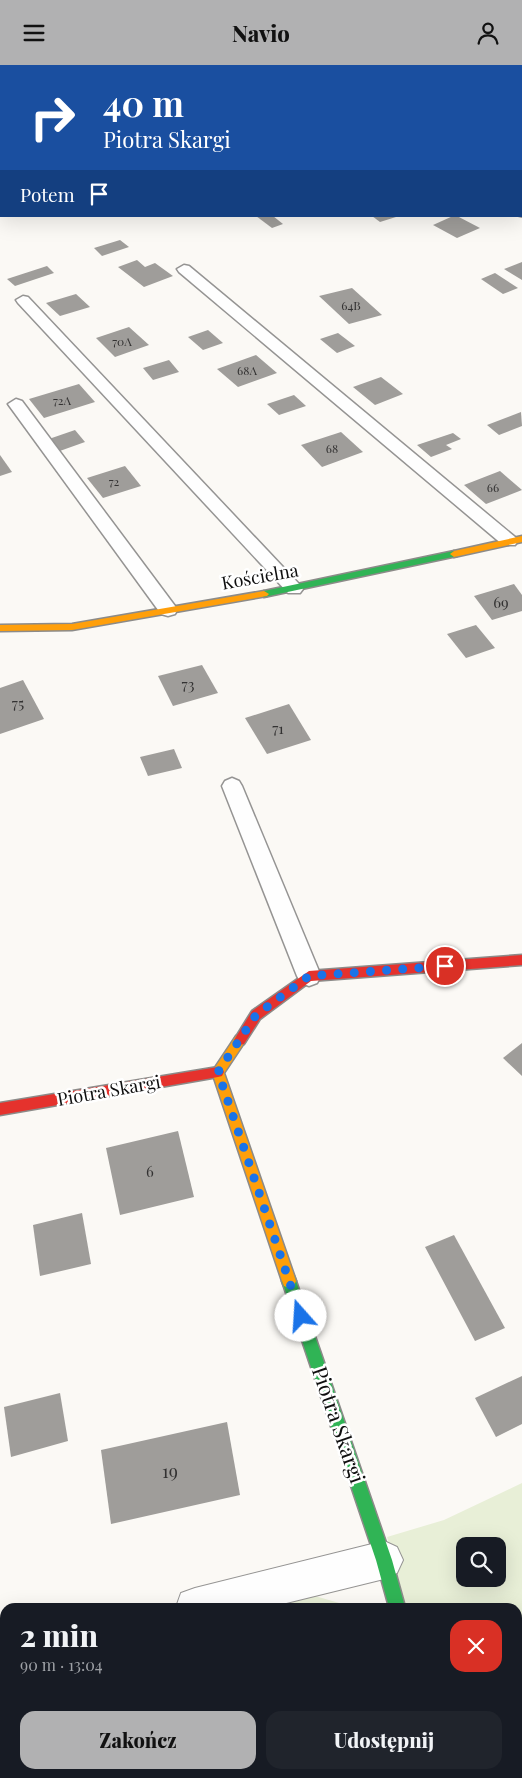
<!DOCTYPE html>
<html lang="pl">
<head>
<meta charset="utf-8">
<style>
  :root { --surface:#171b24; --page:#20242c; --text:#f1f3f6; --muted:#9ea1a6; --accent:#b1b1b2 }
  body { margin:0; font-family:"Playfair Display",serif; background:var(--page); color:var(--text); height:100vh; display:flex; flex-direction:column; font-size:19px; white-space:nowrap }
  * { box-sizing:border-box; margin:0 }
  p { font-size:16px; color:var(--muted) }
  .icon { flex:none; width:28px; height:28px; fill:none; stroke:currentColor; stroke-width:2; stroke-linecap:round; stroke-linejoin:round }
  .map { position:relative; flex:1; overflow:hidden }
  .drawer { position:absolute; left:0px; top:1538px; width:522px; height:176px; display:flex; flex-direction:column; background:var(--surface); border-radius:15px 15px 0 0; box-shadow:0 5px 20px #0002 }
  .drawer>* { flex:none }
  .guide { position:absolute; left:0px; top:0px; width:522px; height:152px; box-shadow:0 5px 20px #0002; background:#1a4fa0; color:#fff; overflow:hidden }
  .tools { position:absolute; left:456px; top:1472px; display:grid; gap:10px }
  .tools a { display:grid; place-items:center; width:50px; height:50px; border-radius:10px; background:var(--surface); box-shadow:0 5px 20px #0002; font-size:25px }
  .pin { position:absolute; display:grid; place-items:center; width:42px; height:42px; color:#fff; margin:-21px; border:2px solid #fff; border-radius:50%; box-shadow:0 1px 5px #0007 }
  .me { position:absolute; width:55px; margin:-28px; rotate:341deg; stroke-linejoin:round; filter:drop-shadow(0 0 4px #0008) }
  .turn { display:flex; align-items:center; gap:18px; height:105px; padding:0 20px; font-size:22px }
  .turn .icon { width:65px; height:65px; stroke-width:2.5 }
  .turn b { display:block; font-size:35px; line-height:42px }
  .then { display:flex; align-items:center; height:48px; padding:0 20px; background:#0003; gap:10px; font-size:19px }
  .round { display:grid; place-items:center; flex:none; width:52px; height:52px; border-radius:15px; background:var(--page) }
  .summary { display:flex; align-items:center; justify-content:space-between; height:85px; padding:0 20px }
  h1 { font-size:30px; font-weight:800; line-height:38px }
  .primary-button { display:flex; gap:10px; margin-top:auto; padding:10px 20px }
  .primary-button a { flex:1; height:58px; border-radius:15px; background:var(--accent); color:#111; font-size:20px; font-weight:800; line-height:58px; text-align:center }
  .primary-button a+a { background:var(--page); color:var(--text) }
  header { display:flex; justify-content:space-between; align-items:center; height:65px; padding:0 20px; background:var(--accent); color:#111; font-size:22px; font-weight:800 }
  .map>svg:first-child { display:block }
</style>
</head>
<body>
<header><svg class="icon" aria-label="menu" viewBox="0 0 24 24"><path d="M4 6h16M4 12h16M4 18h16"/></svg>Navio<svg class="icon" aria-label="person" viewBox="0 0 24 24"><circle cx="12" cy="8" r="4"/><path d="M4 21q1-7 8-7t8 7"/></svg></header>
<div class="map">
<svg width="522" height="1713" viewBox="0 0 522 1713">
  <rect width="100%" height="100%" fill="#fbf9f5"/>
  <!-- green -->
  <g fill="#e8efd7" fill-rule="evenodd">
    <path d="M522,1418V1713H454L453,1709H518V1542H406L387,1472L444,1455ZM465,1481H498V1514H465Z"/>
    <path d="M315,1531L353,1542H274Z"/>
    <path d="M5,1628V1709H411L412,1713H0V1630Z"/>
  </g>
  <!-- building -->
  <g fill="#9f9d9a">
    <path d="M256,151H273L283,159L272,163Z"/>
    <path d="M372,151H396V152L380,157Z"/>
    <path d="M453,151H457L480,163L457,173L433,160Z"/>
    <path d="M120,175L129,182L102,191L94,183Z"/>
    <path d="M137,195L145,202L155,198L173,211L144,222L118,202Z"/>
    <path d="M522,197V215L504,204Z"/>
    <path d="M47,201L54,208L15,221L7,214Z"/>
    <path d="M495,208L518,223L503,229L481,214Z"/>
    <path d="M352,223L382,250L349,259L319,231Z"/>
    <path d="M76,229L90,242L60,251L46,238Z"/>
    <path d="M129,262L149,280L115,292L96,273Z"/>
    <path d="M208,265L223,278L203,285L188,272Z"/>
    <path d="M338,268L355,281L337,288L320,274Z"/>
    <path d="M256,290L277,308L238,322L217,304Z"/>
    <path d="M169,295L179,307L153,315L143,303Z"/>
    <path d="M381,312L403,329L375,340L353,322Z"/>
    <path d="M79,319L95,337L44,353L29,334Z"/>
    <path d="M294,330L306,341L279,350L267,339Z"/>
    <path d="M521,347L522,361L499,370L487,360Z"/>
    <path d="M75,365L85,377L57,387L46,375Z"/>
    <path d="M341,367L363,387L322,402L301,380Z"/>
    <path d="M453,368L461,374L446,380L452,384L431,392L417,380Z"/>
    <path d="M0,390L12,407L0,411Z"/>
    <path d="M125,401L141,421L103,433L87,413Z"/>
    <path d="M500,406L522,425L486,439L464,420Z"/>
    <path d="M514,519L522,530V546L492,555L474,531Z"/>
    <path d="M476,560L495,583L466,593L447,569Z"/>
    <path d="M202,600L218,628L173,641L158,611Z"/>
    <path d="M23,615L44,654L0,669V623Z"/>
    <path d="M289,639L311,675L267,689L245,653Z"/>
    <path d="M174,684L182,703L148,711L140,692Z"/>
    <path d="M522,978V1011L503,993Z"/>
    <path d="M178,1066L194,1132L120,1150L106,1083Z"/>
    <path d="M82,1148L91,1199L40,1211L33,1160Z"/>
    <path d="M454,1170L505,1263L475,1276L425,1182Z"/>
    <path d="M522,1311V1359L496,1372L475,1333Z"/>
    <path d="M60,1328L68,1376L11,1392L4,1342Z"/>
    <path d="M227,1357L240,1430L111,1459L101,1385Z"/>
  </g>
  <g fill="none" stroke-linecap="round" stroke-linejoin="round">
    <defs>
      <g id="lane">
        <path d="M184,200L189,201L515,472L518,476L515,480H503L179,207L177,204Z"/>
        <path d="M23,231L28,232L300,520L303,524L300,528H288L18,238L16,235Z"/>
        <path d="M16,334L22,336L175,541L177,545L175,549L168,551L161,549L8,339Z"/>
        <path d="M232,713L239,716L242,721L321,911L317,918L309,921L301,918L297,911L222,721L225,716Z"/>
      </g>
      <g id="street">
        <path d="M237,0H252L253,1H238Z"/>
        <path d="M522,142V152L518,151H521Z"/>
        <path d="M384,1476L397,1482L403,1495L397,1508L384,1514L270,1542H176L181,1528L195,1523Z"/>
        <path d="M5,1582V1622L0,1624V1584Z"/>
        <path d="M424,1709H465L467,1713H425Z"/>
      </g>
      <g id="fast">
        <path d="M454,486L458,489L457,491L264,532L259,529L264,526Z"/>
        <path d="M289,1209L294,1211L296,1216L392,1495L405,1542H389L376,1495L282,1216L284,1211Z"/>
      </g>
      <g id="slow">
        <path d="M522,471V477L454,492L450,489L454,486Z"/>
        <path d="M264,526L269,529L267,531L72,565L0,566V560L72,559Z"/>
        <path d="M240,970L244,971L246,975L224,1008L296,1216L294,1221L289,1223L284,1221L282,1216L212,1007L236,971Z"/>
      </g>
      <g id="jam">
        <path d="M522,890V900L311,916L260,954L244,979L240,980L236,979L234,975L252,946L309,906Z"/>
        <path d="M218,1002L222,1003L224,1007L222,1011L218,1012L0,1050V1038Z"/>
      </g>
    </defs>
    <!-- lane casing -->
    <use href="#lane" stroke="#959493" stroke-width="3"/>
    <!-- street casing -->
    <use href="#street" stroke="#959493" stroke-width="2"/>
    <!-- fast casing -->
    <use href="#fast" stroke="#8c8b89" stroke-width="3"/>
    <!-- slow casing -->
    <use href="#slow" stroke="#8c8b89" stroke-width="3"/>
    <!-- jam casing -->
    <use href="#jam" stroke="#8c8b89" stroke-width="3"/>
    <!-- lane -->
    <use href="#lane" fill="#fefefe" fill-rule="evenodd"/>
    <!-- street -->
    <use href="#street" fill="#fefefe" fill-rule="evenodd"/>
    <!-- fast -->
    <use href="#fast" fill="#30b455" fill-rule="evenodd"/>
    <!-- slow -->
    <use href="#slow" fill="#ff9f0a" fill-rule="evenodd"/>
    <!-- jam -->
    <use href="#jam" fill="#e5322d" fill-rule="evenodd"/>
  </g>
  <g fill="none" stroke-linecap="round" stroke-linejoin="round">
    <!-- route -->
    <path stroke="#1a73e8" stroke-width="9" stroke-dasharray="0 16.2" d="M301,1251L218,1007L256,950L309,911L445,901"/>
  </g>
  <g text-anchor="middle" stroke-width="5" stroke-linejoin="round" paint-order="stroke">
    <!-- far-number labels -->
    <g font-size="12" fill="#333232">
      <text x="351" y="245">64B</text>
      <text x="122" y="281">70A</text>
      <text x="247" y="310">68A</text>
      <text x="62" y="340">72A</text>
      <text x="332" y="388">68</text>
      <text x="114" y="421">72</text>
      <text x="493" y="427">66</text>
    </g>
    <!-- number labels -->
    <g font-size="15" fill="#333232">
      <text x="501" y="543">69</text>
      <text x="188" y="625">73</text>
      <text x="18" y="644">75</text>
      <text x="278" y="669">71</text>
      <text x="150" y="1112">6</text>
    </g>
    <!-- street labels -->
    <g font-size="18" fill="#0f0f0f" stroke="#fff">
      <text transform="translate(260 512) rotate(-10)" y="6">Kościelna</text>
      <text transform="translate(109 1026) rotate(-10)" y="6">Piotra Skargi</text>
    </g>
    <!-- near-number labels -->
    <g font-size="18" fill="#333232">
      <text x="170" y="1413">19</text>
    </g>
    <!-- near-street labels -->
    <g font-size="21" fill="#0f0f0f" stroke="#fff">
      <text transform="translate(338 1360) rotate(71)" y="7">Piotra Skargi</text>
    </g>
  </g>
</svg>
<div class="tools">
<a><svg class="icon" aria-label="search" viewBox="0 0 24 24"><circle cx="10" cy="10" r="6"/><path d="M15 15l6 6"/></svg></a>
</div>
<div class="pin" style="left:445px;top:901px;background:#d93025"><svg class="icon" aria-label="arrive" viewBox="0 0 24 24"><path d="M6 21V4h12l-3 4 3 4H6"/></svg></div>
<svg class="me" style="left:301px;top:1251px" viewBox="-20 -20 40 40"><circle r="19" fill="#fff"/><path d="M0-13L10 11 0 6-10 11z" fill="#1a73e8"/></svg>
<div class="guide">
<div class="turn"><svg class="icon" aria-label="right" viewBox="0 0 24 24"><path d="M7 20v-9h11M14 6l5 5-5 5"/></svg><div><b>40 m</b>Piotra Skargi</div></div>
<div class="then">Potem<svg class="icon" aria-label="arrive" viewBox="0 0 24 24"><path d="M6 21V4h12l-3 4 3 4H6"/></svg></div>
</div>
<section class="drawer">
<div class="summary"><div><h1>2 min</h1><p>90 m · 13:04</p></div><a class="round" style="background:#d93025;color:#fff"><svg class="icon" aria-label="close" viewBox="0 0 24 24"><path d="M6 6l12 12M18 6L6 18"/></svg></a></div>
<div class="primary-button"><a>Zakończ</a><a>Udostępnij</a></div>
</section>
</div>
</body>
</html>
